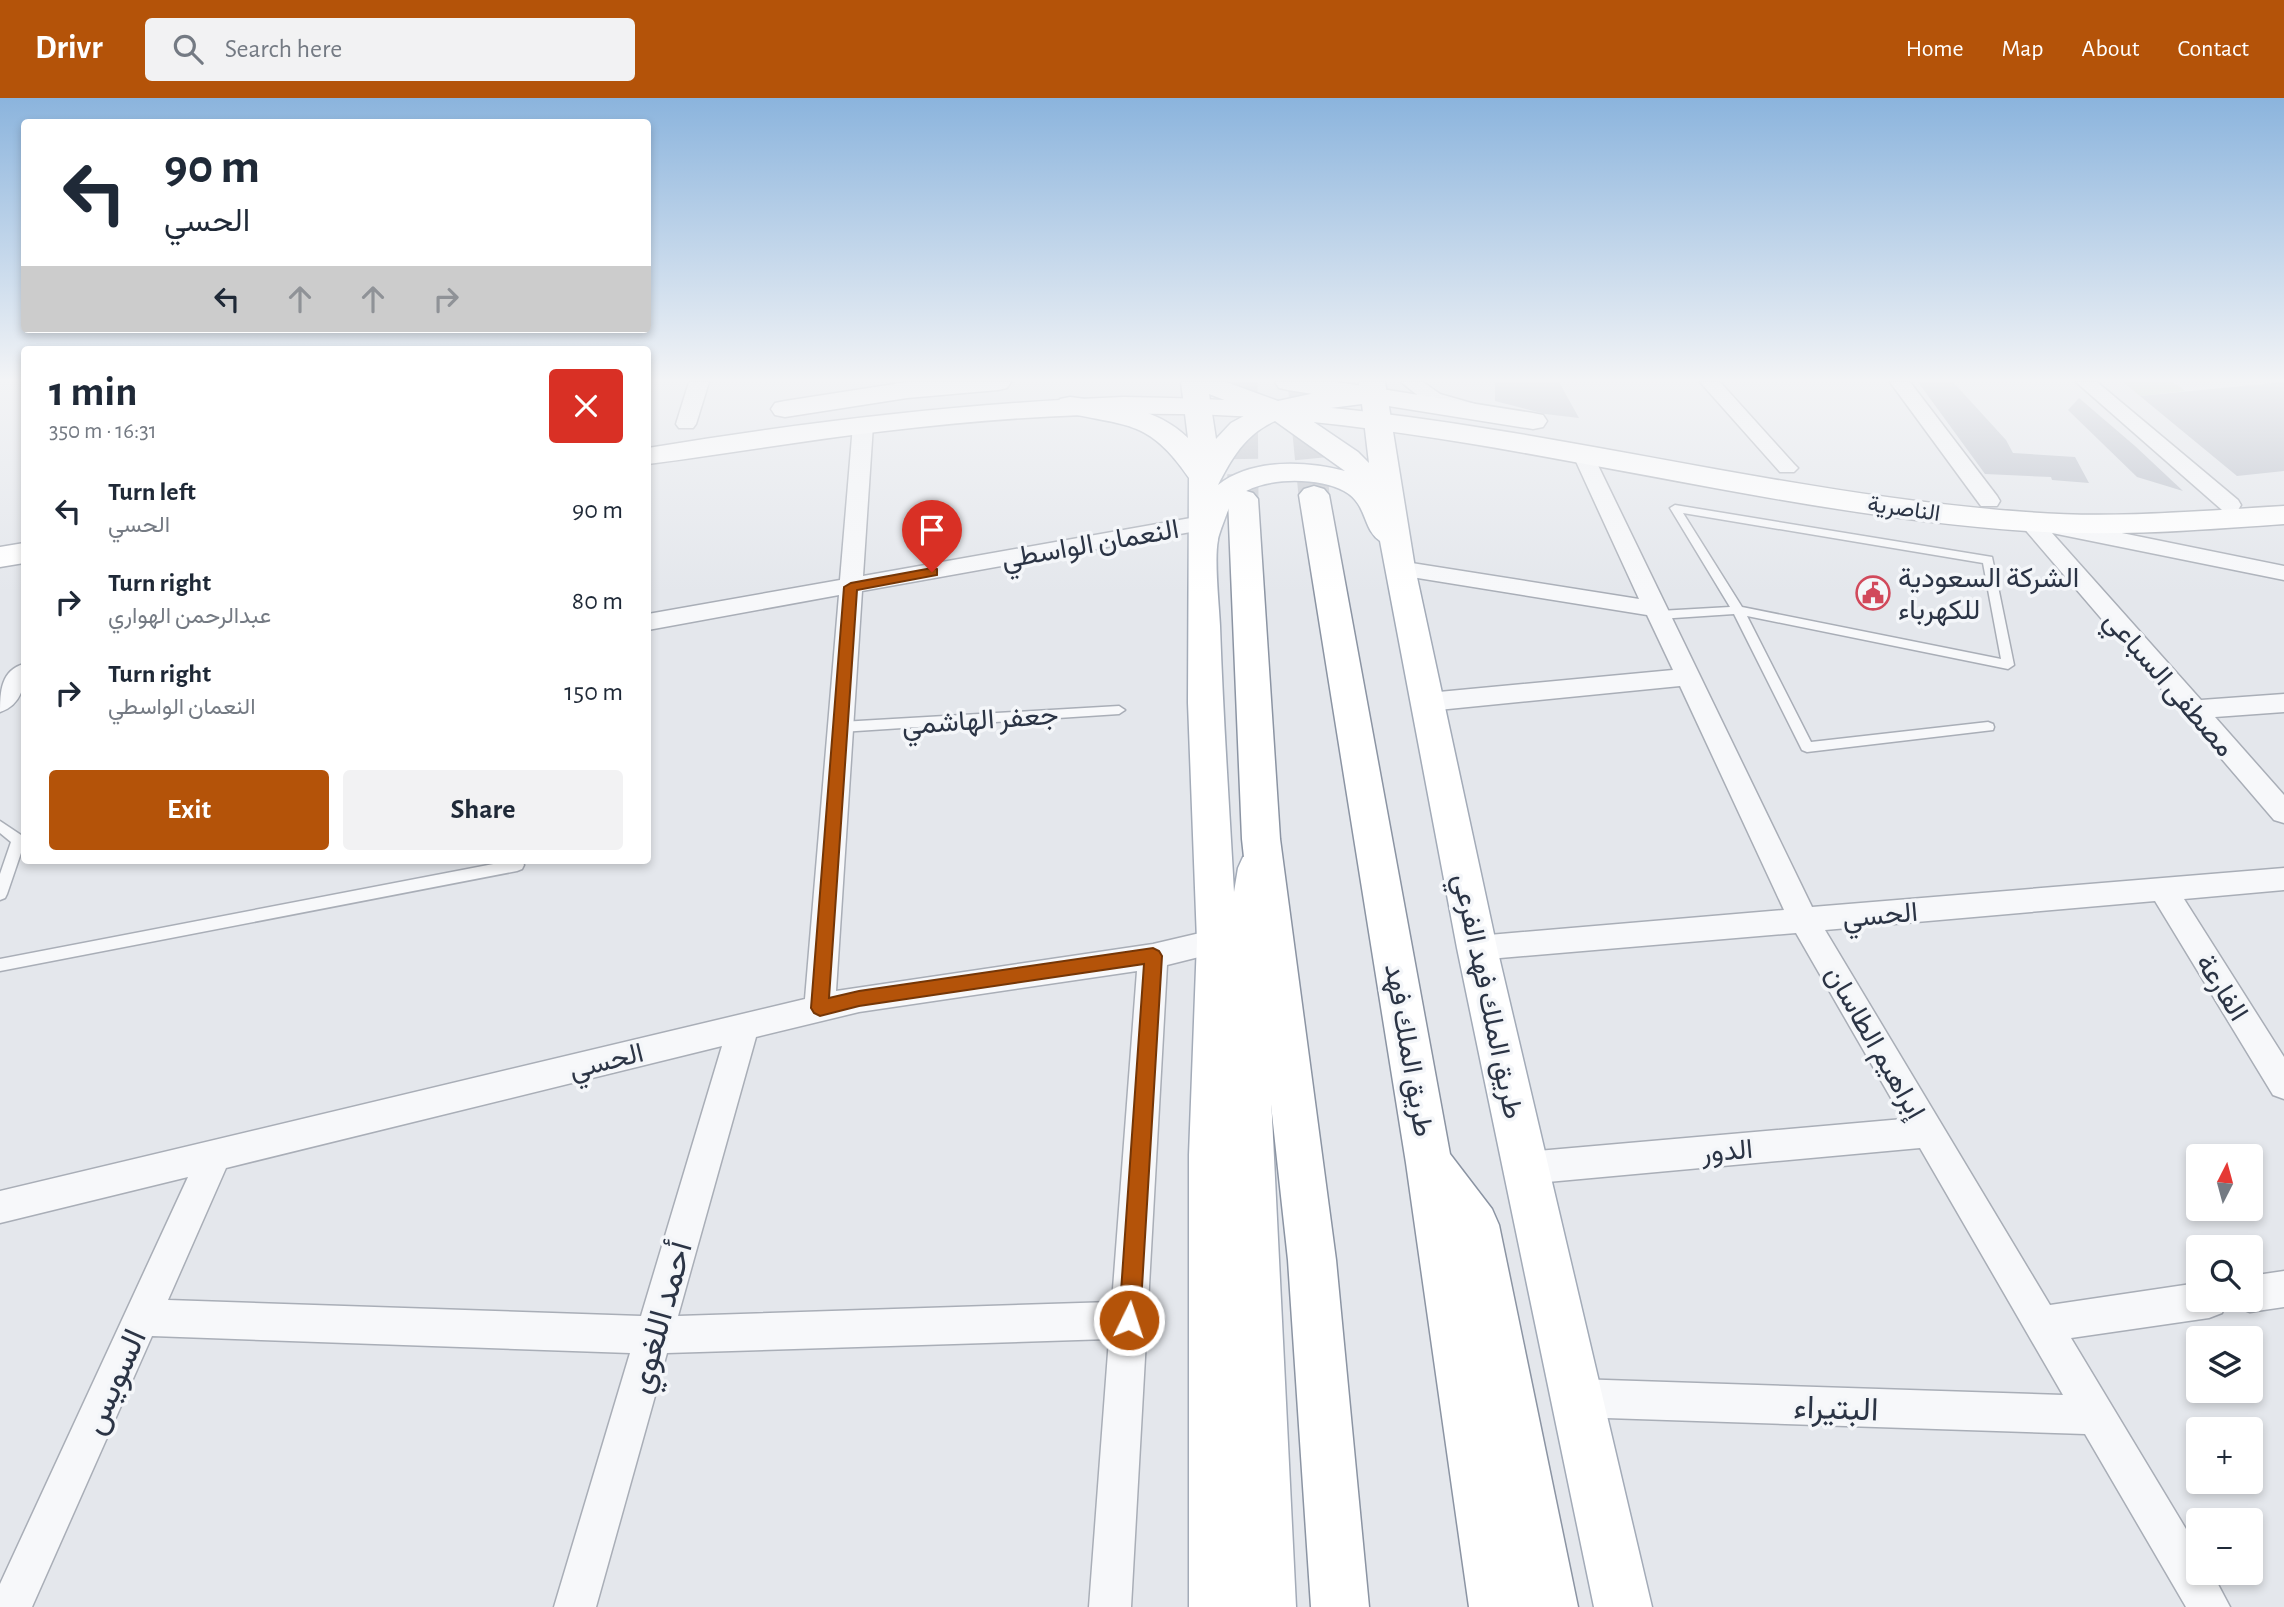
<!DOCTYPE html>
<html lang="en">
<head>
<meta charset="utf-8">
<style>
  :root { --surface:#fff; --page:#f2f2f3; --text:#1f2937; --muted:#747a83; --accent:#b45309 }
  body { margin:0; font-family:"Alegreya Sans",Vazirmatn,sans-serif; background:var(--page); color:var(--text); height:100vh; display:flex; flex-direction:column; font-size:26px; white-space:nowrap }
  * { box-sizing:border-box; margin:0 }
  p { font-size:23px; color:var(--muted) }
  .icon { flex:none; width:38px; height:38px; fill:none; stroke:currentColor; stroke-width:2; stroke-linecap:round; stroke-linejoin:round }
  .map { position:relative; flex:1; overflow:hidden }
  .drawer { position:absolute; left:21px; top:248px; width:630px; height:518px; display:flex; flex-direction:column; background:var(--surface); border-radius:7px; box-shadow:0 4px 10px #0003 }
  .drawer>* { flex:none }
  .hud { position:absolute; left:21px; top:21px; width:630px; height:214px; border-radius:7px; box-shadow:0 4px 10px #0003; background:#fff; color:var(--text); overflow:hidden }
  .needle { width:46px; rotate:6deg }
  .tools { position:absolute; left:2186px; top:1046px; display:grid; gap:14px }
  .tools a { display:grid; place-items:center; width:77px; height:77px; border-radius:7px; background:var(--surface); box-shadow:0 4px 10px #0003; font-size:35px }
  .pin { position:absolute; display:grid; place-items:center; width:60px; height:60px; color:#fff; margin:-72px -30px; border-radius:50% 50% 50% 0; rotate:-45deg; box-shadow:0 0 7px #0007 }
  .pin .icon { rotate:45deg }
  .me { position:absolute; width:77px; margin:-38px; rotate:4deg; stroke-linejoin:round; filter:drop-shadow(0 0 5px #0008) }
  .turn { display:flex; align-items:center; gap:24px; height:147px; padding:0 28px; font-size:32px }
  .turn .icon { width:91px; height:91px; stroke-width:2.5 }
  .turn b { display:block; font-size:49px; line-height:60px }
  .lanes { display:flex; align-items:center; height:66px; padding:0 28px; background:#0003; justify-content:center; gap:35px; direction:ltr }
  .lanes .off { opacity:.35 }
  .round { display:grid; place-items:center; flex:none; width:74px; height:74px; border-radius:7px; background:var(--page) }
  .head { display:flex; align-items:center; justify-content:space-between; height:119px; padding:0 28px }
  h1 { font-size:42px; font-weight:700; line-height:52px }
  .primary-button { display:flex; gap:14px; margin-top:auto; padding:14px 28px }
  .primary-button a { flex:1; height:80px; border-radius:7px; background:var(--accent); color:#fff; font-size:28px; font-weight:700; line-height:80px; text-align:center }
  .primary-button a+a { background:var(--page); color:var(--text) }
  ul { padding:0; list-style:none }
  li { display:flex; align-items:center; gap:21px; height:91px; padding:0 28px }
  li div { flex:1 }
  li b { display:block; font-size:26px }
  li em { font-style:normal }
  header { display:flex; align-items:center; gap:42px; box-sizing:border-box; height:98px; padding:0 35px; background:var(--accent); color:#fff }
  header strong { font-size:33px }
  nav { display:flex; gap:38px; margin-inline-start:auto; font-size:24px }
  .search { width:490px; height:63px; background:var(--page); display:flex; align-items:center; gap:18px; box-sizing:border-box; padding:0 24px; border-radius:7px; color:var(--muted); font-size:26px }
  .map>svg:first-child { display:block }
</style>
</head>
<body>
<header>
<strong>Drivr</strong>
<div class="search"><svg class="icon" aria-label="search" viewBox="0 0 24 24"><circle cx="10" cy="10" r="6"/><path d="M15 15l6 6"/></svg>Search here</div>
<nav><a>Home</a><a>Map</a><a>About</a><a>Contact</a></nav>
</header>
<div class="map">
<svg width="2284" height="1509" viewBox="0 0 2284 1509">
  <rect width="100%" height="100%" fill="#e4e7ec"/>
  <!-- green -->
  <path fill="#c9d6c5" d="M2123,284H2173L2185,293L2140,298Z"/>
  <!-- building -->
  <g fill="#bbc0ca">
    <path d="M1495,284H1559L1579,320L1545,316L1495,303Z"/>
    <path d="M1918,284H1953L2006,342L2013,355L2075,359L2089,385L2052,382L2051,379L1985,376Z"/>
    <path d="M2284,284V373L2237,378L2140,298Z"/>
    <path d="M2079,300L2135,348L2183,393L2137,379L2068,312Z"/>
  </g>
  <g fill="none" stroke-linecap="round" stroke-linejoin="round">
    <!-- highway-tunnel -->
    <g stroke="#bfc3cb" stroke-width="31" stroke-dasharray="31 15" stroke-linecap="butt">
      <path d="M1242,284L1243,401"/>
      <path d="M1303,284L1314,397"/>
    </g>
    <defs>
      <g id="lane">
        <path d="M1675,407L1992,459L2014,567L2008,571L1747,518L1811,644L1988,624L1993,626L1994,629L1993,632L1807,654L1802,652L1734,516L1659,521L1653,517L1659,513L1730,509L1670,410ZM1683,415L1983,465L2001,561L1742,509Z"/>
        <path d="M1119,608L1125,612L1119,616L841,634L835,629L841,624Z"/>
        <path d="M0,723L24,739V746L7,796L5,800L0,802V776L11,744L0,735Z"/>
        <path d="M509,763H522L524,767L522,771L517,773L0,873V861Z"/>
      </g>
      <g id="street">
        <path d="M689,284H709L696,326L693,330H679L676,326Z"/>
        <path d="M1401,284H1423L1440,296L1475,306L1478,310L1475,314L1468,316L1426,304Z"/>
        <path d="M1700,284H1720L1794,366L1798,370L1794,374H1780Z"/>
        <path d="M1890,284H1910L1997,398L2000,403L1997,408H1981Z"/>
        <path d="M2076,284H2097L2238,402L2241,407L2238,412H2222Z"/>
        <path d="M863,321L870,323L873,327L863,478L1202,418L1210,420L1213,425L1210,430L1202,432L862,493L836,893L1153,846L1217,831L1227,834L1232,843L1227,852L1167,867L1131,1509H1089L1109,1241L667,1255L596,1509H554L630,1255L152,1238L32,1509H0V1486L188,1079L0,1125V1093L805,901L839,497L648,532V516L840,482L853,327L856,323ZM1137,873L1112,1204L678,1218L756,939L859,914ZM722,948L641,1218L168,1202L226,1070Z"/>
        <path d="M1583,351L1590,353L1593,357L1812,809L2284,770V792L2184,801L2284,959V1001L2273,997L2155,803L1825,832L2050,1207L2198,1185V1202H2227L2222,1215L2209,1220L2071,1240L2198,1451V1475H2212L2230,1509H2186L2085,1336L1576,1319L1563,1313L1557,1300L1563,1287L1576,1281L2063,1297L1920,1050L1526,1086L1514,1081L1509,1070L1514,1059L1526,1054L1903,1021L1796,835L1477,862L1466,859L1462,850L1466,841L1477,838L1784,812L1680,588L1428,613L1419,610L1415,604L1419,598L1428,595L1673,572L1647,517L1399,477L1391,475L1388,470L1391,465L1399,463L1639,501L1573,357L1576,353Z"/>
        <path d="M2030,416L2038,418L2044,425L2053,421L2284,468V482L2052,435L2201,602L2284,596V614L2215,619L2284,697V725L2274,722L2022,428L2019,423L2022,418Z"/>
        <path d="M24,566C26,585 22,607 0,614C0,594 1,572 24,566Z"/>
        <path d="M2284,1173V1209L2250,1214L2237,1209L2235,1202H2250V1178Z"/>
      </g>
      <g id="secondary">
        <path d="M907,284H1011L1007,290L998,292L907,300L785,319L775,317L771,311L775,305L785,303Z"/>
        <path d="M1275,284H1337L1533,315L1543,317L1547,323L1543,329L1533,331L1288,292L1279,290Z"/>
        <path d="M1123,299C1205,300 1287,304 1369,314C1589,340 1804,398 2026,414C2111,421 2198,413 2284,408V426C2199,432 2113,439 2027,433C1776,416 1533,343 1282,321C1150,310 1017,317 885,333C806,342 727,356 648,366V350C805,324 963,305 1123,299Z"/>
        <path d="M24,445V465L0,469V449Z"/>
      </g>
      <path id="primary" d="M1181,284H1226L1278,303L1315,295L1359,290V284H1385L1415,470L1497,850L1652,1509H1594L1457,850L1380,443C1362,431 1368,406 1344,393C1318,378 1247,377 1230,408C1228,412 1218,438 1218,442C1214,461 1219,506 1220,528C1223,617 1229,705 1234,794L1238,770L1243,759L1257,755L1271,759L1276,770L1265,876L1296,1509H1189V1057L1197,843L1188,605L1189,380C1148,319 1124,329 1060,313L1056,307L1060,301L1070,299C1112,305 1156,309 1188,340ZM1209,296L1253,313L1231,325L1216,341ZM1362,306L1369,365L1358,354L1299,314ZM1275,323L1345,373C1306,363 1252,360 1218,387C1232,359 1246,336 1275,323Z"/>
      <g id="highway">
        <path d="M1314,388L1324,391L1329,397L1450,1056L1492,1111L1499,1127L1578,1509H1469L1406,1065L1299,397L1304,391Z"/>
        <path d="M1243,392L1253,395L1258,401L1280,741L1336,1162L1369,1509H1311L1288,1162L1242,741L1228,401L1233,395Z"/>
      </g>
    </defs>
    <!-- lane casing -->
    <use href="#lane" stroke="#a9aeb7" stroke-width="3"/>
    <!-- street casing -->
    <use href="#street" stroke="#a9aeb7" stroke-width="3"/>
    <!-- secondary casing -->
    <use href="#secondary" stroke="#a9aeb7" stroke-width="3"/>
    <!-- primary casing -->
    <use href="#primary" stroke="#a3abb8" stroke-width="3"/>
    <!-- highway casing -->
    <use href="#highway" stroke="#8b94a3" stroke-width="3"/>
    <!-- lane -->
    <use href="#lane" fill="#f7f8fa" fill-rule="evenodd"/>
    <!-- street -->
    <use href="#street" fill="#f7f8fa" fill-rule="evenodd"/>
    <!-- secondary -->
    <use href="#secondary" fill="#fff" fill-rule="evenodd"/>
    <!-- primary -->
    <use href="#primary" fill="#fff" fill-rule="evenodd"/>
    <!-- highway -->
    <use href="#highway" fill="#fff" fill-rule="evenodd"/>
  </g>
  <!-- sky -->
  <linearGradient id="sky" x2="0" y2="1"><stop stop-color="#8bb4dd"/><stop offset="0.57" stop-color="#f3f4f6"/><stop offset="1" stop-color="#f3f4f6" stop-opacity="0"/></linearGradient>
  <rect width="2284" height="495" fill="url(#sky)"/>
  <!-- route -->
  <path fill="#b45309" stroke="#753606" stroke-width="2" d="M932,470L937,471V477L857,492L829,900L859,893L1153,850L1159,853L1162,858L1140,1222L1137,1229L1129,1232L1122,1229L1119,1222L1144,866L859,908L820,918L814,915L811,910L844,489L851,485Z"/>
  <!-- icons -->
  <defs>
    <symbol id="civic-ring" viewBox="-11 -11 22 22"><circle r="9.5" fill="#f4f6f9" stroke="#d1495b" stroke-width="1.5"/><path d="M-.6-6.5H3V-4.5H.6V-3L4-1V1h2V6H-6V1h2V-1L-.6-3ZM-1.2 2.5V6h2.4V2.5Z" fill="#d1495b"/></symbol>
  </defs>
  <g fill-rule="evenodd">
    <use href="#civic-ring" x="1854" y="476" width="38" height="38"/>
  </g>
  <g text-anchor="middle" stroke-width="7" stroke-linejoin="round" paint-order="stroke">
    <!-- far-street labels -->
    <g font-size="23" fill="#2b3445" stroke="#f4f6f9">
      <text transform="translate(1904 410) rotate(8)" y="8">الناصرية</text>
    </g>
    <!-- street labels -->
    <g font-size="28" fill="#2b3445" stroke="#f4f6f9">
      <text transform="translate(1090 445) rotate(-10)" y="10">النعمان الواسطي</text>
      <text transform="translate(2170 585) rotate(49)" y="10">مصطفى السباعي</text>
      <text transform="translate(980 621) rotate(-4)" y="10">جعفر الهاشمي</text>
      <text transform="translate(1880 816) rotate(-5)" y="10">الحسي</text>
      <text transform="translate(2223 889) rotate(58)" y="10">الفارعة</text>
      <text transform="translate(1489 898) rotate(78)" y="10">طريق الملك فهد الفرعي</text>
      <text transform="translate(1876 944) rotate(60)" y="10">إبراهيم الطاسان</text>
      <text transform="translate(1410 952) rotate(80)" y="10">طريق الملك فهد</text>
      <text transform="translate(606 962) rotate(-14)" y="10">الحسي</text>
      <text transform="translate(1727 1052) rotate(-5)" y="10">الدور</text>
    </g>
    <!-- poi labels -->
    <g font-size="28" fill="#2b3445" stroke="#f4f6f9" text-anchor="start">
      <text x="1898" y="489">الشركة السعودية<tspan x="1898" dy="32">للكهرباء</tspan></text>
    </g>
    <!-- near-street labels -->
    <g font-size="33" fill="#2b3445" stroke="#f4f6f9">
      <text transform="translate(659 1219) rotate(-74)" y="12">أحمد اللغوي</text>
      <text transform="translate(113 1283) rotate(-66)" y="12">السويس</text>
      <text transform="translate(1836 1309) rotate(2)" y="12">البتيراء</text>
    </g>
  </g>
</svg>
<div class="tools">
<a><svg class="needle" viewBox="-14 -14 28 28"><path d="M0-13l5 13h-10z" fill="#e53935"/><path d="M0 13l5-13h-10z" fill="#747a83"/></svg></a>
<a><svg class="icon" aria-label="search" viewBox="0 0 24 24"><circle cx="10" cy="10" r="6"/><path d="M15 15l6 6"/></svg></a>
<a><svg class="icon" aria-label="layers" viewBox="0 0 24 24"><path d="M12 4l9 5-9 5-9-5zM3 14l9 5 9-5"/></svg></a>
<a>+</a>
<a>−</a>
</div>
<div class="pin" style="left:932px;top:474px;background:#d93025"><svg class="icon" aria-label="arrive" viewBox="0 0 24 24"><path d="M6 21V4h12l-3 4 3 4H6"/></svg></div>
<svg class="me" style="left:1129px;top:1222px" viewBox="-20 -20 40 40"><circle r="17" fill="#b45309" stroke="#fff" stroke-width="3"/><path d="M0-11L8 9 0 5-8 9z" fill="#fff"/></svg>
<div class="hud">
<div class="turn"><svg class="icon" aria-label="left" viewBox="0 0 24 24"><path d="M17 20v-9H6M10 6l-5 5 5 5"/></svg><div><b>90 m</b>الحسي</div></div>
<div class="lanes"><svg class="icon" aria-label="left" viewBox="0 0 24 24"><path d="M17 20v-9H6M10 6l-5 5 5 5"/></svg><svg class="icon off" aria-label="ahead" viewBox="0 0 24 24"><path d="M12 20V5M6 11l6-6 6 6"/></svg><svg class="icon off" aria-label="ahead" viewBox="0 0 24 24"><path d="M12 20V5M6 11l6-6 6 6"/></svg><svg class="icon off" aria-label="right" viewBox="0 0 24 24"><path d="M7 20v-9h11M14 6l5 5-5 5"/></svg></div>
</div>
<section class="drawer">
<div class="head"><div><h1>1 min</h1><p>350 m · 16:31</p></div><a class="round" style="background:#d93025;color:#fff"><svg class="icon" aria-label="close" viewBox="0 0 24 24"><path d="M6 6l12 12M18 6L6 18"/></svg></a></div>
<ul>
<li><svg class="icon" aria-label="left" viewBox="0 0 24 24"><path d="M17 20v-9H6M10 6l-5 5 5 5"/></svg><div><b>Turn left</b><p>الحسي</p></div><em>90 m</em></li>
<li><svg class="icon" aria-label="right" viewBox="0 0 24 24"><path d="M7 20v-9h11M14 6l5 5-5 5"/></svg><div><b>Turn right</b><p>عبدالرحمن الهواري</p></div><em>80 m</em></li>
<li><svg class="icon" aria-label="right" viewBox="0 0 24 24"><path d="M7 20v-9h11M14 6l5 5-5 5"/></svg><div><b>Turn right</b><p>النعمان الواسطي</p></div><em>150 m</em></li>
</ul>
<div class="primary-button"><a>Exit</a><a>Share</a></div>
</section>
</div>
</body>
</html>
